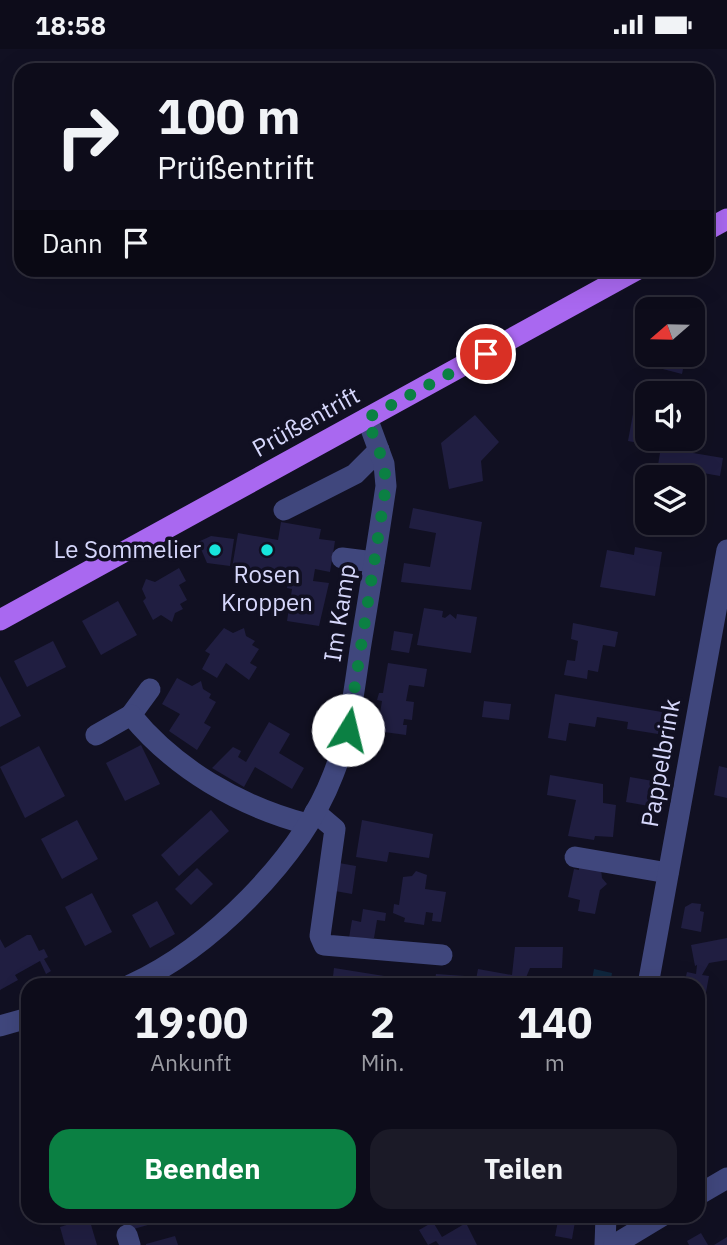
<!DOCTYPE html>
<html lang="de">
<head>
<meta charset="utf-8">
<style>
  :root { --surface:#0d0c1a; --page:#1b1a27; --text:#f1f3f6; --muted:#9a9ba2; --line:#2d2c39; --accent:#0b8043 }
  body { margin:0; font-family:"IBM Plex Sans",sans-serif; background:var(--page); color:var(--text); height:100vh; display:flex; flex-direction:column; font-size:26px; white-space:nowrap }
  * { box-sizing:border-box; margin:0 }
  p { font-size:23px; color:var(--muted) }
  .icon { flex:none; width:38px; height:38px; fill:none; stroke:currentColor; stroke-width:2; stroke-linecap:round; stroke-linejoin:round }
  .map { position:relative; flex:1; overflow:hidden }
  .drawer { position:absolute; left:21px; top:929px; width:684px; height:245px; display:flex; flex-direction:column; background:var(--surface); border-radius:21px; box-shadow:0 7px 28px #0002,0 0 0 2px var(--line) }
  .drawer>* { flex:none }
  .guide { position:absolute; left:14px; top:14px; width:700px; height:214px; border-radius:21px; box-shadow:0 7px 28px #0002,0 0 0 2px var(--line); background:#0d0c1a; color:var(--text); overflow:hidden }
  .needle { width:46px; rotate:250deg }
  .fabs { position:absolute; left:635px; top:248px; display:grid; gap:14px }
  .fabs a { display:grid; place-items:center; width:70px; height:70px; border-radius:14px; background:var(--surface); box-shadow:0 7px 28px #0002,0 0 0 2px var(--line); font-size:35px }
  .pin { position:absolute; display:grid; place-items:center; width:60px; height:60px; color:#fff; margin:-30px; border:4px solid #fff; border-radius:50%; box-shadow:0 2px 7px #0007 }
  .me { position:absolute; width:77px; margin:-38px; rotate:9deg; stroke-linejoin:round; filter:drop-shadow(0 0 5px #0008) }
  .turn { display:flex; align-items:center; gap:24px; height:147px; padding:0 28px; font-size:32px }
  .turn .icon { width:91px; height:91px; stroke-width:2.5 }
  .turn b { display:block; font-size:49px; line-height:60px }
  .then { display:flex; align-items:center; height:66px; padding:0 28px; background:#0003; gap:14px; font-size:26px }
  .eta { display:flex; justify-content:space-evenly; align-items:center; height:119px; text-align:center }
  .eta b { font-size:42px; font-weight:700; line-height:49px }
  .primary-button { display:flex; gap:14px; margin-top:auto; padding:14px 28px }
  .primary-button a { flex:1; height:80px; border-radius:21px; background:var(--accent); color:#fff; font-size:28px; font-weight:700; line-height:80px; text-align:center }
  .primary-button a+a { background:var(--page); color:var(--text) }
  .status { display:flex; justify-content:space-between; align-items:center; height:49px; padding:0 35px; background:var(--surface); direction:ltr }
  .status svg { height:19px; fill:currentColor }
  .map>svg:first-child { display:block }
</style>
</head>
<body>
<div class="status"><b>18:58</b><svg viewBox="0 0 49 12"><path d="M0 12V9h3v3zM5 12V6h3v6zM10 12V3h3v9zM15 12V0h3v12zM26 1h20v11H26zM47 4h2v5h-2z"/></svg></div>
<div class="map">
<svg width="727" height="1196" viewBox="0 0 727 1196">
  <rect width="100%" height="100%" fill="#111022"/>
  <!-- water -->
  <path fill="#0f263d" d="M594,920L612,924L610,936H591Z"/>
  <!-- building -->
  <g fill="#201e41">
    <path d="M667,256L684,260V261H666Z"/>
    <path d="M643,260L648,261V280L639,278Z"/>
    <path d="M693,262L701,263L694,294H693Z"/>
    <path d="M657,306H686L682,325L655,318Z"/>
    <path d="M642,335L679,342V345H648V390H693V384H697L693,404L723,409L720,427L658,416L661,398L628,392L637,343L640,344Z"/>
    <path d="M475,366L499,393L481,412L483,432L449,440L441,394Z"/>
    <path d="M643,419L666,423L665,429H648V475L636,473Z"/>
    <path d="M413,459L482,473L471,541L401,533L404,514L430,518L436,484L409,479Z"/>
    <path d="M281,473L321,480L319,490L335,492L330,523L315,520L313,532L329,534L319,577L287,572L292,540L287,539L289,528L232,519L238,484L278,491Z"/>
    <path d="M211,487L234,490L230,517L207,514L198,493Z"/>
    <path d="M635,498L662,503L655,547L600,538L607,501L634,506Z"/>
    <path d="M179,519L186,532L179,536L187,551L180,555L183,560L175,564L172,573L161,566L153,571L143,552L146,549L142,540L146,530L155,533Z"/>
    <path d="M118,552L137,586L101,606L82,572Z"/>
    <path d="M424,559L443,562L442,568L445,569L450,565L456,570L457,565L477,568L471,604L417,596Z"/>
    <path d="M573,574L618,583L615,598L603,596L598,623L588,621L587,630L564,626L567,611L575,612L578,592L571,590Z"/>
    <path d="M224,579L233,584L244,579L246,587L255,592L252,596L259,600L250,614L257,618L249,631L226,614L217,629L202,620L210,605L205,602Z"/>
    <path d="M394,582L413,585L409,604L391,601Z"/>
    <path d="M53,592L66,618L27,638L14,612Z"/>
    <path d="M388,614L427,620L424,638L409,636L406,652L414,653L412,671L404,670L403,676H407L406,686L377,682L382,652L377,651L379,644H383Z"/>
    <path d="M0,627L21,667L0,678Z"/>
    <path d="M177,629L192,637L201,632L203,640L211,645L209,649L216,653L204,674L211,678L197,701L169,682L180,665L162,655Z"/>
    <path d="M555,645L662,663L658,685L627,680L628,673L597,668L595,678L569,674L566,692L548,689Z"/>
    <path d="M484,652L511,655L509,671L482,668Z"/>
    <path d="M269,673L290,685L279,704L304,719L292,740L255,718L244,738L212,719L233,698L241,702L238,708L246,713Z"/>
    <path d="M141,696L160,735L125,752L106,714Z"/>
    <path d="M39,697L65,747L25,769L0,718Z"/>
    <path d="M719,717L727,719V749L714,746Z"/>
    <path d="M550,726L603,735V754L616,756L613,788L595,787L594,791L568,787L576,751L547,746Z"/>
    <path d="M630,728L653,732L649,757L626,753Z"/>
    <path d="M211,761L229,782L179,827L161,806Z"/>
    <path d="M77,771L98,810L62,830L41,790Z"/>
    <path d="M362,771L433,785L429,809L389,803L387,813L356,808Z"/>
    <path d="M339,814L356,817L352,845L335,842Z"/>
    <path d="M579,815L601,820L602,829L607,835L600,841L595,865L578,862L580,851L568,848L574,820L579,821Z"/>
    <path d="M197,819L213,835L191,856L175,840Z"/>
    <path d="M416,822L427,826L425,840L446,843L441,873L432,872L433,864L426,863L424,876L404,873L405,869L393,864L394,855L399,856L403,828L412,827Z"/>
    <path d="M92,844L112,883L85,897L65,858Z"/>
    <path d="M157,852L175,885L150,899L132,866Z"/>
    <path d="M692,854L701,855L700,862L704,863L701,883L681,879L685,858Z"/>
    <path d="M363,860L386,864L385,872L377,871L374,889H349L352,871L361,873Z"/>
    <path d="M27,886H31L39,902L44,900L48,908L44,910L51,922L46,925L40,912L15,926L18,931L0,941V890L5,899Z"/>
    <path d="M727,889V911L709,914L702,926L709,927L704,954L698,953V936H684L687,923L696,925L697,916L695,917L691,896Z"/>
    <path d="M515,898H563L562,919H530L525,931L530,936H475L478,920L512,926Z"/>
    <path d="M334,919L403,930L402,936H332Z"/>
    <path d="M436,925L465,927V936H434Z"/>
    <path d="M126,1167H161L162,1172L130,1181Z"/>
    <path d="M559,1167H576L572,1190L555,1187Z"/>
    <path d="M89,1169L97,1196H65L60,1178Z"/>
    <path d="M433,1173L442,1188L466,1174L477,1196H439L436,1192L428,1196L419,1181Z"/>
    <path d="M701,1184L708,1196H689L687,1192Z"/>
    <path d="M175,1187L178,1196H146V1195Z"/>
    <path d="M727,1188V1196H714Z"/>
  </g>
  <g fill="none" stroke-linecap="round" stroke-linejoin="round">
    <!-- minor -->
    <g stroke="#40477d" stroke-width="21">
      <path d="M284,461L355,425L379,401"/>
      <path d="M342,509L374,513"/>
      <path d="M131,666L150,640"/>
      <path d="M96,686L131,666C175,720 239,757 307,775"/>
      <path d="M315,763L335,780L320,887L324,896L442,906"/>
      <path d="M575,808L668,824"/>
      <path d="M130,936C211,899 301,809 333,726C349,686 354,643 360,601C369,546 378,492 386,437L384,415L367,369"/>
      <path d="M648,936L727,501"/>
      <path d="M0,977L28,969"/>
      <path d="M698,1146L727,1129"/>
      <path d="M127,1186L130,1196"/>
      <path d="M605,1196L606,1167"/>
      <path d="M614,1196L662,1167"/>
    </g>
    <!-- major -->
    <g stroke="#a968f0" stroke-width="21">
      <path d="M707,181L727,170"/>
      <path d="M0,571L638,220"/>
    </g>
  </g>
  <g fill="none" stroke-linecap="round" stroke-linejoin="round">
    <!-- route -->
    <path stroke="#0b8043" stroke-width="12" stroke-dasharray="0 21.6" d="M348,681L386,437L384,415L367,369L486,305"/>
  </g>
  <!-- markers -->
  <g fill="#17e5dc" stroke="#111022" stroke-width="2.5">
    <circle cx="215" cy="501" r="7"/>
    <circle cx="267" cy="501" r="7"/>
  </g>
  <g text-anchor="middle" stroke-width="7" stroke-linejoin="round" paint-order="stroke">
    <!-- street labels -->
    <g font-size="24" fill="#d6d7fb" stroke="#111022">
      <text transform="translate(306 373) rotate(-29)" y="8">Prüßentrift</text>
      <text transform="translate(340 564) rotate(-81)" y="8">Im Kamp</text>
      <text transform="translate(661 714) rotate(-80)" y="8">Pappelbrink</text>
    </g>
    <!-- poi labels -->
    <g font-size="24" fill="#d6d7fb" stroke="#111022" text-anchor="end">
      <text x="201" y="509">Le Sommelier</text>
      <text x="267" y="534" text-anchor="middle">Rosen<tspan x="267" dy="28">Kroppen</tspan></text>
    </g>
  </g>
</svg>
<div class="fabs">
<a><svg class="needle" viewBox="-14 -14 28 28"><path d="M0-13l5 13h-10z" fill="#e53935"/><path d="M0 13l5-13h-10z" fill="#9a9ba2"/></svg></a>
<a><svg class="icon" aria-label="sound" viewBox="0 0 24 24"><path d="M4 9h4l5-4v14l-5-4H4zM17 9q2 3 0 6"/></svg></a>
<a><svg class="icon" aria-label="layers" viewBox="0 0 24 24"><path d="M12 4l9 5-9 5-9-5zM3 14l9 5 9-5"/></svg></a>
</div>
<div class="pin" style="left:486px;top:305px;background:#d93025"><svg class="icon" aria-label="arrive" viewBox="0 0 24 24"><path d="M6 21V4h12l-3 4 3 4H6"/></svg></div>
<svg class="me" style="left:348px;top:681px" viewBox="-20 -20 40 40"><circle r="19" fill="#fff"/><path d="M0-13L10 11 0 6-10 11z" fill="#0b8043"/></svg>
<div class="guide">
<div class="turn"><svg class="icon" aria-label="right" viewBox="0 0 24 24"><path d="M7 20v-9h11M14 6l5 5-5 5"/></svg><div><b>100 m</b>Prüßentrift</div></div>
<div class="then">Dann<svg class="icon" aria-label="arrive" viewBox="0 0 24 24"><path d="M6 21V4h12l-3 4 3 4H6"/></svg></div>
</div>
<section class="drawer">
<div class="eta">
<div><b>19:00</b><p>Ankunft</p></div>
<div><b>2</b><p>Min.</p></div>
<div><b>140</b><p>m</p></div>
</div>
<div class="primary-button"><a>Beenden</a><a>Teilen</a></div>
</section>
</div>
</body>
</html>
